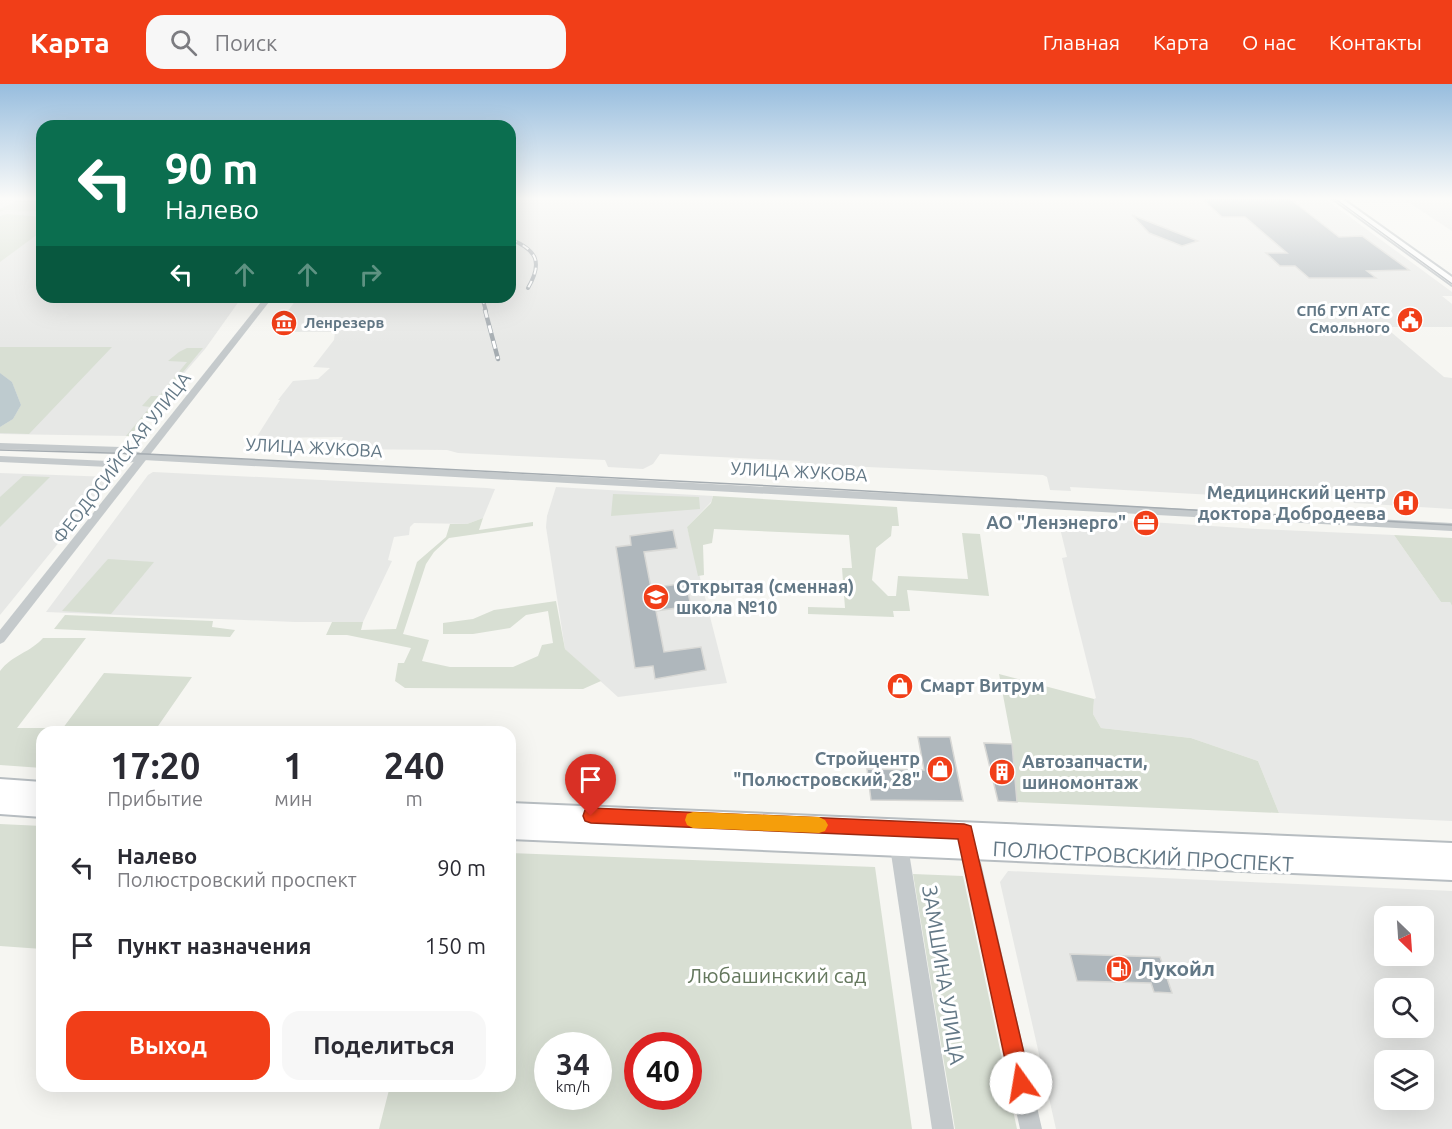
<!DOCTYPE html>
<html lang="ru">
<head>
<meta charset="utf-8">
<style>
  :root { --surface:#fff; --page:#f7f7f7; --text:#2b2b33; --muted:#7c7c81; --accent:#f13e18 }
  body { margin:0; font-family:Ubuntu,sans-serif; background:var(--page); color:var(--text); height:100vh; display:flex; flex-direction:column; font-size:22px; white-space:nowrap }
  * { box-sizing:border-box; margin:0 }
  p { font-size:20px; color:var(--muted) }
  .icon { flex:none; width:33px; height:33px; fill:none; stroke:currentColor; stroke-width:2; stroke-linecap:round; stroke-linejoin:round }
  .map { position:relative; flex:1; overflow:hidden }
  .drawer { position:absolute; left:36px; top:642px; width:480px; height:366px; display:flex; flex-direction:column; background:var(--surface); border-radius:18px; box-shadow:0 6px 24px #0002 }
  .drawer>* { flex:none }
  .banner { position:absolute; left:36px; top:36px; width:480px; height:183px; border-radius:18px; box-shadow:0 6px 24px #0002; background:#0b6e4f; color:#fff; overflow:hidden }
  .needle { width:39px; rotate:155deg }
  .tools { position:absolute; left:1374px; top:822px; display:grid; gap:12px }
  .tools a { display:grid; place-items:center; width:60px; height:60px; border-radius:12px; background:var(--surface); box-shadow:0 6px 24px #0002; font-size:30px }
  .speed { position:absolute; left:534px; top:948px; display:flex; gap:12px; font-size:30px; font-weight:700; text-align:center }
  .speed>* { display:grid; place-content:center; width:78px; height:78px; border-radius:50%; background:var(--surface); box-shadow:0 6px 24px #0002; line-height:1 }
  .speed small { font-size:15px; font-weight:400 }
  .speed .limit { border:9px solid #d22; background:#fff; color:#111 }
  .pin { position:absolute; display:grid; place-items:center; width:51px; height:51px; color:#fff; margin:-62px -26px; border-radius:50% 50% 50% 0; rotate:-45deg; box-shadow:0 0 6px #0007 }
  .pin .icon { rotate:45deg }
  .me { position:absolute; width:66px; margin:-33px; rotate:347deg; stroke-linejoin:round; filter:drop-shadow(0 0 4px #0008) }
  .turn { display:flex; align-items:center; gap:21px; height:126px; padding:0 30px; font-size:27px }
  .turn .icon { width:78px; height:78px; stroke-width:2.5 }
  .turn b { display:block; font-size:42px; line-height:51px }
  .lanes { display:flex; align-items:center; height:57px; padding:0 30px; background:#0003; justify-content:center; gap:30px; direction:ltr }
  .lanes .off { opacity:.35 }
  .eta { display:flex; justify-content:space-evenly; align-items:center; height:102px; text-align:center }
  .eta b { font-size:36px; font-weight:700; line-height:42px }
  .button { display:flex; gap:12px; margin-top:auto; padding:12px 30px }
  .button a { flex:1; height:69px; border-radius:18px; background:var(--accent); color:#fff; font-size:24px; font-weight:700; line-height:69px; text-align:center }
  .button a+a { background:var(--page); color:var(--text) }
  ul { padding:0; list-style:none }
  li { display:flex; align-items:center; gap:18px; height:78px; padding:0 30px }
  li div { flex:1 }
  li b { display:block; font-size:22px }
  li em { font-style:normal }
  header { display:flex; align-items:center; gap:36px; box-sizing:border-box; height:84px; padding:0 30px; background:var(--accent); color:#fff }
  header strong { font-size:28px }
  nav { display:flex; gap:33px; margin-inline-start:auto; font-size:21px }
  .search { width:420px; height:54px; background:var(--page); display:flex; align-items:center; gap:15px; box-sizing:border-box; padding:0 21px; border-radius:18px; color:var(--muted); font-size:22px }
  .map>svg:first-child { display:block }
</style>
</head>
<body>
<header>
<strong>Карта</strong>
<div class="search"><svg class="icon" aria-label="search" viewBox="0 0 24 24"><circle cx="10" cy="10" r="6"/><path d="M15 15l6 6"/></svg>Поиск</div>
<nav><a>Главная</a><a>Карта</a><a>О нас</a><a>Контакты</a></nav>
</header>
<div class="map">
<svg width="1452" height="1045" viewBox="0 0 1452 1045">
  <rect width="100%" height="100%" fill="#f6f6f2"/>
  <!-- built -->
  <g fill="#e7e8e6" fill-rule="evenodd">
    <path d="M510,114H1324L1452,208V212H1442L1452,220V243H1385L1444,293L1452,294V425L1354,419L1350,413L1318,411L1321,417L1070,403L1071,407L1050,406L1047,393L1043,391L800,380V377L660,370L653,380L643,385L608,383L605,376L458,369L447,366L337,365L343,353L256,354L280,316H278L293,297L318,295L330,284L313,283L334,256L335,248H273L298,213H510Z"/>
    <path d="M1402,114H1452V147Z"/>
    <path d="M0,116L42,117V213H242L205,265L130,352L0,350Z"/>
    <path d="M153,388L487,404L495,405L483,434L467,440L414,439L410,443L409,451L394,453L388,476L392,477L363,538H295L46,528L148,391Z"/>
    <path d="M0,389L112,393L0,531Z"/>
    <path d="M556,403L713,412L711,418L687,443L727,599L618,613L565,565L546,443L547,432Z"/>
    <path d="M1057,432L1258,445L1394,451L1441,518H1450L1452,522V737L1279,729L1258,677L1191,654L1101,644L1093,630L1094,615L1096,614L1072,518L1062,474L1067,473Z"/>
    <path d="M1008,787L1452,807V1045H1056L1000,798ZM1384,832H1424V872H1384ZM1384,904H1424V944H1384ZM1384,976H1424V1016H1384Z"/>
  </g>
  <!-- green -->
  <g fill="#d8dfd3" fill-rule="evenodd">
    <path d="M16,117H42V127L4,126L0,128V125Z"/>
    <path d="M7,130L42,133V147L0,178V132Z"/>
    <path d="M0,263H112L29,350L0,349V343L13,335L21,321L12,298L0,289Z"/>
    <path d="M187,264H203L130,352H126L150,323L142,322L151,312H159L187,278L168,277L179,268Z"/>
    <path d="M23,392L50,393L0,443V413Z"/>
    <path d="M613,410L699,413L700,425L611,432Z"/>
    <path d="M713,412L897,423L899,442H892L891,452L876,464L872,496L888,512H896L898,492L968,495L962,449L980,450L989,512L907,506L910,527H893L894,533L808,530V523L845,524L842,484H852L849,451L714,445L712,459L703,461L704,491L698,492L687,443L711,419Z"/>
    <path d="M483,434L479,446L533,438V442L449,454L434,468L426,480L403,550L429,556L422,577L450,583H513L538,572L542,561L553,559L548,527L526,531L510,544L473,550H443V539L473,535L494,526L556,517L565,565L601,597L583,605L405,604L395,597L398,579H404L411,564L347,551H326L332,538H363L361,546L396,545L417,478L446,453L450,440H467Z"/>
    <path d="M1394,451L1452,454V522L1450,518H1441Z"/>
    <path d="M108,475L154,478L111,530L62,527Z"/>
    <path d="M65,531L213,537L212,543L235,546L230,553L54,545Z"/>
    <path d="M43,554H86L17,644H63L104,589L192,593L156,645L149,648H42V684L0,681V587C12,571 31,568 43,554Z"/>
    <path d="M999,590L1094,615L1093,630L1101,644L1191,654L1258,677L1279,729L1017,718L1012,659Z"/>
    <path d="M0,740L42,742V865L0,862Z"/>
    <path d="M510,769L875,783L912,1045H379L390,1002H510ZM548,962H598V1012H548ZM638,962H688V1012H638Z"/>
    <path d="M913,790L963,792L1017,1045H955Z"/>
  </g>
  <!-- water -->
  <path fill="#becbcf" d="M0,289L12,298L21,321L13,335L0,343Z"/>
  <!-- building -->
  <g fill="#afb7bc" stroke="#d8d8d5" stroke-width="1.5">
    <path d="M1201,114H1289L1339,153L1362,152L1409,186L1367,187L1376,194H1309L1295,182H1280L1266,169H1287L1245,133H1222Z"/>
    <path d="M1132,131L1198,157L1182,162L1149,149Z"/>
    <path d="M673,446L677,464L644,468L651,504L686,499L691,522L656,527L664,568L701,563L706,586L655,595L653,582L635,584L616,463L631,461L630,452Z"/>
    <path d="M918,653H950L963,717L871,716L867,685L924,686Z"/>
    <path d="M984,659L1012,660L1017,718L998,717Z"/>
    <path d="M1070,870L1160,873L1172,909L1154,908L1151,899L1077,897Z"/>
  </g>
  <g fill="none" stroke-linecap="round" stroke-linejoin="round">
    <defs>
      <g id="secondary">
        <path d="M1332,114H1341L1452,193V201Z"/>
        <path d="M0,695L42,698V733L0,730Z"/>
        <path d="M510,719L1452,759V796L510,755Z"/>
      </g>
    </defs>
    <!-- secondary casing -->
    <use href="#secondary" stroke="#b7bdc1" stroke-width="4"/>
    <!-- minor -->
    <path fill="#c5cacc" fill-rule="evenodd" d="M265,213H273L4,558L0,560V546Z"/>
    <!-- tertiary -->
    <g fill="#c5cacc" fill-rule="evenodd">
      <path d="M0,359L121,363L145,370L1452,439V447L143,376L109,383L0,378V372L109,377L130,372L120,369L0,365Z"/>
      <path d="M898,748L904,750L907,756L954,1045H932L889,756L892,750Z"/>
      <path d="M967,749L973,751L976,757L1042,1045H1020L958,757L961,751Z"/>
    </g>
    <!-- secondary -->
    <use href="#secondary" fill="#fff" fill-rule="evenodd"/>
    <!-- tram -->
    <g stroke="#a5acb1" stroke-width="1.5">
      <path d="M1334,114L1452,200"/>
      <path d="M0,366L146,370L831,405L1452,441"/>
    </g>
    <defs>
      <g id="rail-far1">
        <path d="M510,155C537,166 543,178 528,204"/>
        <path d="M482,213L486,227"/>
      </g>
      <path id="rail" d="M485,226L498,275"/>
    </defs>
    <!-- rail-far1 casing -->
    <use href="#rail-far1" stroke="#a5acb1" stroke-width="4"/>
    <!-- rail casing -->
    <use href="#rail" stroke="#a5acb1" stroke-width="4.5"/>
    <!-- rail-far1 -->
    <use href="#rail-far1" stroke="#fff" stroke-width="2" stroke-dasharray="7" stroke-linecap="butt"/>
    <!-- rail -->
    <use href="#rail" stroke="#fff" stroke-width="3" stroke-dasharray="8" stroke-linecap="butt"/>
  </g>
  <!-- sky -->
  <linearGradient id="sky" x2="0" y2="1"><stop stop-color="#97bdde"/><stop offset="0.44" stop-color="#fbfbf9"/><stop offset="1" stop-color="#fbfbf9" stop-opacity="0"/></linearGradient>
  <rect width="1452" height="260" fill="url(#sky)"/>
  <!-- route -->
  <path fill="#f13e18" stroke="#9d2810" stroke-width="1.5" d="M591,724L964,740L971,742L1031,999L1028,1007L1021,1010L1013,1007L1010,999L958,755L591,739L585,737L583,732L585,726Z"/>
  <!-- slow -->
  <path fill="#f59e0b" d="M693,728L819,733L825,736L828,741L825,747L819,749L693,744L687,741L685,736L687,730Z"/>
  <!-- icons -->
  <defs>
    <symbol id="civic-disc" viewBox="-11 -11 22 22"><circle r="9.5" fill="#f13e18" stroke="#fff"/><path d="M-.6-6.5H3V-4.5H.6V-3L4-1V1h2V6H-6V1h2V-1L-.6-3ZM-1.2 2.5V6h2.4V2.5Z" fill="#fff"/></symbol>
    <symbol id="museum-disc" viewBox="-11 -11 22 22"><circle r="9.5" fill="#f13e18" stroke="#fff"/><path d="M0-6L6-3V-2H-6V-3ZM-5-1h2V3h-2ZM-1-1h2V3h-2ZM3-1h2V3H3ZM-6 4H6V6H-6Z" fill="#fff"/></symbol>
    <symbol id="hospital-disc" viewBox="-11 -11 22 22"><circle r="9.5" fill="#f13e18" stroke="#fff"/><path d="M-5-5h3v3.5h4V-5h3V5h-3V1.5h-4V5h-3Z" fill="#fff"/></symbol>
    <symbol id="office-disc" viewBox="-11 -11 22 22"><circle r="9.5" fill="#f13e18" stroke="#fff"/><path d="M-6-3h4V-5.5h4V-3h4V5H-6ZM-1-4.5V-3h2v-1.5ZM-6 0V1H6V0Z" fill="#fff"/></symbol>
    <symbol id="school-disc" viewBox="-11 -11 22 22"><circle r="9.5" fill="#f13e18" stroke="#fff"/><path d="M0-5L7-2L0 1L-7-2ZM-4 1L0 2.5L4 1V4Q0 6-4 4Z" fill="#fff"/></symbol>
    <symbol id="shop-disc" viewBox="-11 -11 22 22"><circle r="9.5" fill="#f13e18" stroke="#fff"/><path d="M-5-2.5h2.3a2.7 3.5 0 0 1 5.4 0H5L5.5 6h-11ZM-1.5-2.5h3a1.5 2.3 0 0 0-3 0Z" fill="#fff"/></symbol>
    <symbol id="building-disc" viewBox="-11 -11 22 22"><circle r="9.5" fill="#f13e18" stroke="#fff"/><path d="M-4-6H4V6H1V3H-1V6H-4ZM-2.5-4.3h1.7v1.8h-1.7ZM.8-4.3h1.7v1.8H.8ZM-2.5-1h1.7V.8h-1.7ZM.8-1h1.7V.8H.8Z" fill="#fff"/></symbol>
    <symbol id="fuel-disc" viewBox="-11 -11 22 22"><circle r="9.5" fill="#f13e18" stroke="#fff"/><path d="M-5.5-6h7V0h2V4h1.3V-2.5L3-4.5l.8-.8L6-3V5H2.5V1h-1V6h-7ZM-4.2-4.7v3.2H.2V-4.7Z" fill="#fff"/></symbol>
  </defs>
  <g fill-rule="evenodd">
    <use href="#civic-disc" x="1395" y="221" width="30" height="30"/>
    <use href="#museum-disc" x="269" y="224" width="30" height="30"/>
    <use href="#hospital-disc" x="1391" y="404" width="30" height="30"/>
    <use href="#office-disc" x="1131" y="424" width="30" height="30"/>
    <use href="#school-disc" x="641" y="498" width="30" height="30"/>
    <use href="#shop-disc" x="885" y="587" width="30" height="30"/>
    <use href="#shop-disc" x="925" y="670" width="30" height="30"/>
    <use href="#building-disc" x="987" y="673" width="30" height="30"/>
    <use href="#fuel-disc" x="1104" y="870" width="30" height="30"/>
  </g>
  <g text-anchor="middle" stroke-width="6" stroke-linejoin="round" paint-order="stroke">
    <!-- far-poi labels -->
    <g font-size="15" font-weight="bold" fill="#637886" stroke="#fff" text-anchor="end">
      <text x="1390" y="232">СПб ГУП АТС<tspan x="1390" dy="17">Смольного</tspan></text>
      <text x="304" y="244" text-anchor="start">Ленрезерв</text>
    </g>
    <!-- street labels -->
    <g font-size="18" fill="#637886" stroke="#fff">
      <text transform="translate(314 364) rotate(3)" y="6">УЛИЦА ЖУКОВА</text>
      <text transform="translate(122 374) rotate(-52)" y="6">ФЕОДОСИЙСКАЯ УЛИЦА</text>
      <text transform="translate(799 388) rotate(3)" y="6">УЛИЦА ЖУКОВА</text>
    </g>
    <!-- poi labels -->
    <g font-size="18" font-weight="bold" fill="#637886" stroke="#fff" text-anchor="end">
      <text x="1386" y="415">Медицинский центр<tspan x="1386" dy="21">доктора Добродеева</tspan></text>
      <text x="1126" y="445">АО "Ленэнерго"</text>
      <text x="676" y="509" text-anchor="start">Открытая (сменная)<tspan x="676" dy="21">школа №10</tspan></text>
      <text x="920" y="608" text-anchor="start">Смарт Витрум</text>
      <text x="920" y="681">Стройцентр<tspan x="920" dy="21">"Полюстровский, 28"</tspan></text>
      <text x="1022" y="684" text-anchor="start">Автозапчасти,<tspan x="1022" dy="21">шиномонтаж</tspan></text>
    </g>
    <!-- near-street labels -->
    <g font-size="21" fill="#637886" stroke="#fff">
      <text transform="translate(1143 773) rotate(3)" y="7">ПОЛЮСТРОВСКИЙ ПРОСПЕКТ</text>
      <text transform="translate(943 891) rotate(81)" y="7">ЗАМШИНА УЛИЦА</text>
    </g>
    <!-- near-poi labels -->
    <g font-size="21" font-weight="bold" fill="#637886" stroke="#fff" text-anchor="start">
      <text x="1138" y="892">Лукойл</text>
    </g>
    <!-- near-park labels -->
    <g font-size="21" fill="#65785e" stroke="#fff">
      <text x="777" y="899">Любашинский сад</text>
    </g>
  </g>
</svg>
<div class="tools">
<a><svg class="needle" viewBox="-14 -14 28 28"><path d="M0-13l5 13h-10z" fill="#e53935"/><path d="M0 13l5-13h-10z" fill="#7c7c81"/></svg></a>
<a><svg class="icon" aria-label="search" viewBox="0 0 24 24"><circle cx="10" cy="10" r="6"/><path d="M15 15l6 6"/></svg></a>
<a><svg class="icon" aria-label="layers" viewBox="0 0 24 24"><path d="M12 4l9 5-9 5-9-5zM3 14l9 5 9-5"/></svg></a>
</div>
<div class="speed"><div>34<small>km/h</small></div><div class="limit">40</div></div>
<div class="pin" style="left:591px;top:732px;background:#d93025"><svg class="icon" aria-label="arrive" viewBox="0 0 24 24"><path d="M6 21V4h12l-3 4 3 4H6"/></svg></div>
<svg class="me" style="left:1021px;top:999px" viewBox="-20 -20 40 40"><circle r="19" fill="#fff"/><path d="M0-13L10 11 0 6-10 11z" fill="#f13e18"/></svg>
<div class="banner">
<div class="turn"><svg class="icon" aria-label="left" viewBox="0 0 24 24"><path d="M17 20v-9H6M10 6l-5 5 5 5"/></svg><div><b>90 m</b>Налево</div></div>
<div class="lanes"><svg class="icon" aria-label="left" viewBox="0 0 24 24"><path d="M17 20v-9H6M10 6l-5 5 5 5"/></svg><svg class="icon off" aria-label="ahead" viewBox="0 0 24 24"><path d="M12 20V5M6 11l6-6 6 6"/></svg><svg class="icon off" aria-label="ahead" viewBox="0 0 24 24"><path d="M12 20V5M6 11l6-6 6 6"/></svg><svg class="icon off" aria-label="right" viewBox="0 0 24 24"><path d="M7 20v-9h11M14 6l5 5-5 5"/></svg></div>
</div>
<section class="drawer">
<div class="eta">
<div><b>17:20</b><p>Прибытие</p></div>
<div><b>1</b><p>мин</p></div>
<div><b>240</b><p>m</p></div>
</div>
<ul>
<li><svg class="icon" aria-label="left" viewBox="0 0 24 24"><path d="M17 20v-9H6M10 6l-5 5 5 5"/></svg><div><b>Налево</b><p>Полюстровский проспект</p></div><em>90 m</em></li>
<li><svg class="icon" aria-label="arrive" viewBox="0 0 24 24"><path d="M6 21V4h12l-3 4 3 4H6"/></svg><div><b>Пункт назначения</b></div><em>150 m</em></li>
</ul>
<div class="button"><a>Выход</a><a>Поделиться</a></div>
</section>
</div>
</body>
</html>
